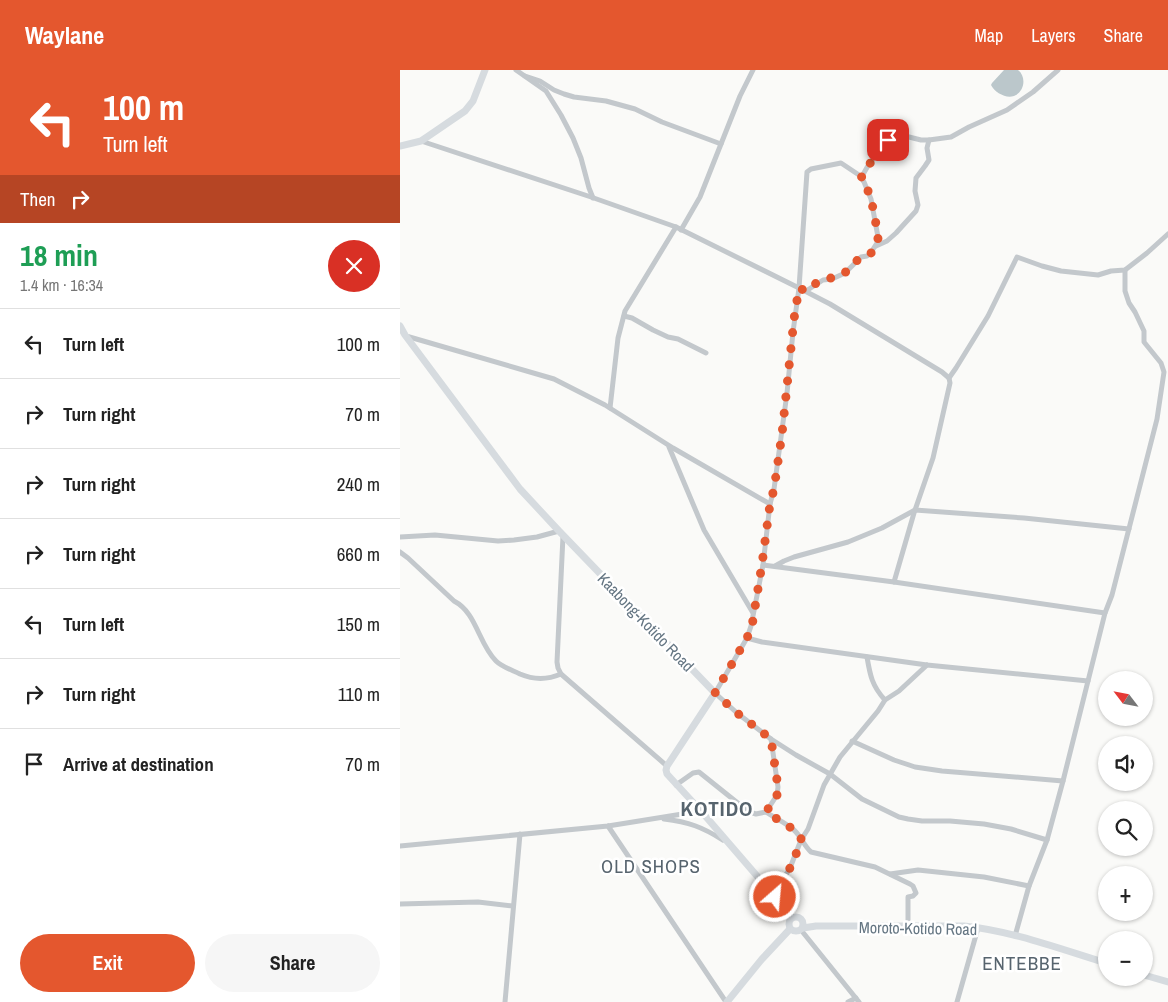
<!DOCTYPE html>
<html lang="en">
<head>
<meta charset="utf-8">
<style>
  :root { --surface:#fff; --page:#f6f6f6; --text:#222; --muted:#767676; --line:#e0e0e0; --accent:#e4572e }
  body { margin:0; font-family:"Archivo Narrow",sans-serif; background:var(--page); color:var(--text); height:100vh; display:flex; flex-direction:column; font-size:19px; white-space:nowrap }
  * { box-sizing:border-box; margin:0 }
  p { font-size:16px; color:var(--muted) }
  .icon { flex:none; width:28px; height:28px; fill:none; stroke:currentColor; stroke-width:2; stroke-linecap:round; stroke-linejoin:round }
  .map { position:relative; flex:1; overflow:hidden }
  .details { display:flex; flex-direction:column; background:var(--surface); width:400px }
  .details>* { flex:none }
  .banner { background:#e4572e; color:#fff; overflow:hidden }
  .needle { width:32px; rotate:302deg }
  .controls { position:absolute; left:698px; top:601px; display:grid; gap:10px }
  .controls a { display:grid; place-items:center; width:55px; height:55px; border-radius:50%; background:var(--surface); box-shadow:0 1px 4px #0004; font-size:25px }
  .pin { position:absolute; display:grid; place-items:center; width:42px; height:42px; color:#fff; margin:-21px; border-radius:10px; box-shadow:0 2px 8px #0006 }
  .me { position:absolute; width:55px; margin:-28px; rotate:27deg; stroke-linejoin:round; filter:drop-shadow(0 0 4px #0008) }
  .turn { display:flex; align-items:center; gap:18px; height:105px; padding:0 20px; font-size:22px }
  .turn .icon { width:65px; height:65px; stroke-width:2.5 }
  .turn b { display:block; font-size:35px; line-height:42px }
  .then { display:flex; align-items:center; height:48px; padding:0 20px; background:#0003; gap:10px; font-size:19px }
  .round { display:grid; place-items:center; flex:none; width:52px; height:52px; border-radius:26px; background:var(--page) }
  .headline { display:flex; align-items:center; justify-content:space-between; height:85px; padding:0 20px }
  h1 { font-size:30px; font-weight:800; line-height:38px; color:#1e9e55 }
  .cta { display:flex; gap:10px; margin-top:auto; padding:10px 20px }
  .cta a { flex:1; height:58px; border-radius:30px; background:var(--accent); color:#fff; font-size:20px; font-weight:800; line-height:58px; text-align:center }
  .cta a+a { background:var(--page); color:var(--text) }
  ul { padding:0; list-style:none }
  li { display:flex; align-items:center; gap:15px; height:70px; padding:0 20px; border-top:1px solid var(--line) }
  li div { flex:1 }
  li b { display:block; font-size:19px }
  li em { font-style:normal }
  header { display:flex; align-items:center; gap:30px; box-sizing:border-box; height:70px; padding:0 25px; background:var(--accent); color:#fff }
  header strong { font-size:24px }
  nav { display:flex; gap:28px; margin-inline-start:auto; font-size:18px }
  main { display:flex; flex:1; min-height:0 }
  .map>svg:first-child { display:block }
</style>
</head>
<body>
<header>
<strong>Waylane</strong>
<nav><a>Map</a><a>Layers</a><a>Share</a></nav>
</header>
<main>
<section class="details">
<div class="banner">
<div class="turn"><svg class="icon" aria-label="left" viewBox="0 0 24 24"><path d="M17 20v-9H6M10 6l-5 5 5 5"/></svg><div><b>100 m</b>Turn left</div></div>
<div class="then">Then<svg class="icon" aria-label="right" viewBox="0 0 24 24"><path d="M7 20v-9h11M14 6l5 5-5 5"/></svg></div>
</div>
<div class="headline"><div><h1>18 min</h1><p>1.4 km · 16:34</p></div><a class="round" style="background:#d93025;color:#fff"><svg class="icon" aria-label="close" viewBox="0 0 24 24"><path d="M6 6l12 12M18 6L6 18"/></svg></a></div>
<ul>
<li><svg class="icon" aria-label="left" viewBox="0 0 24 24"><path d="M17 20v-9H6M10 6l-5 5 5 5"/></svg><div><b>Turn left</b></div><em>100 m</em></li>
<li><svg class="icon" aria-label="right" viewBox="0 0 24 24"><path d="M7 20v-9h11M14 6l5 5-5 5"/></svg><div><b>Turn right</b></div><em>70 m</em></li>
<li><svg class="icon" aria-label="right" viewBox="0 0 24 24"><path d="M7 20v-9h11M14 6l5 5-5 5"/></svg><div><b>Turn right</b></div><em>240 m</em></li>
<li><svg class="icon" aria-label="right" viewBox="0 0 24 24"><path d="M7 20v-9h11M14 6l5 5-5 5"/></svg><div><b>Turn right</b></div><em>660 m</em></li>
<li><svg class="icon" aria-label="left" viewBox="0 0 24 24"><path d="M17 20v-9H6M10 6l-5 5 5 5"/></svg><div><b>Turn left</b></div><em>150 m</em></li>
<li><svg class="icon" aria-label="right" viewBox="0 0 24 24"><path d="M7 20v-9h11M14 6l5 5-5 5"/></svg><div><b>Turn right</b></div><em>110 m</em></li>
<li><svg class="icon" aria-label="arrive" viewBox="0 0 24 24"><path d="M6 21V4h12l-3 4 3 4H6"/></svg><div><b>Arrive at destination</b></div><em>70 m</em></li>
</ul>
<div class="cta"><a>Exit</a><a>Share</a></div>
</section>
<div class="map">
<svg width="768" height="932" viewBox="0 0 768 932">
  <rect width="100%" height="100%" fill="#fafaf8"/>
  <!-- water -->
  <path fill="#bbc7cb" d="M604,0H618C626,6 625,20 616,25C608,30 595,23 591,15L592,13Z"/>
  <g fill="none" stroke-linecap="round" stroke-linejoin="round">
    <!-- street -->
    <g stroke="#c3c8cc" stroke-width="5">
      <path d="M116,0L146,21L161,45L173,68L181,88L189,118L193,128"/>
      <path d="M125,6L140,11L154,20L164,24L174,27L206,31L235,39L262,52L321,74"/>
      <path d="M21,71L191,127L276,157L399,218L430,234L542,302L549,308L550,313L533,388L514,443L494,512"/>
      <path d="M461,108L469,94L490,68L496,66L509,67L521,70H529L551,67L569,57L607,40L633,22L658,0"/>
      <path d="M281,160L300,127L340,26L353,0"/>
      <path d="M476,176L487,171L496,163L516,141L518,135L515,121L516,108L525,96L529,90L527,78L529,70"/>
      <path d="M406,221L423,210L432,209L445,203L461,187L467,186L470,184L477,173L478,167L471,129L464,112L459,105L441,93L411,99L407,102L399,218L393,262L387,323L374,419L370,434L363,495L351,556L347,568L315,623L337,643L371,669L396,685L430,704L462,729L499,747L508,749L522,751H550L584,754L611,759L647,770"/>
      <path d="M224,246L232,248L253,260L268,267L278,269L306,283"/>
      <path d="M6,266L154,309L205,335L273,378L370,434"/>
      <path d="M549,308L556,298L588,246L617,187L642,196L661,201L698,205L711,201L725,200L747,183L768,164"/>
      <path d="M210,338L218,268L225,241L276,157"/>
      <path d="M269,377L304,460L353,543"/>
      <path d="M163,466L157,592L158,598L161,604L267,696"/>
      <path d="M0,467L35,465L98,471L114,470L137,467L159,461"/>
      <path d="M0,482L8,488L54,531C77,543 78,573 96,591C102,597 112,600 120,604C134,610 147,610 161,604"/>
      <path d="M363,495L494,512L705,543"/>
      <path d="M375,496L384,491L394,487L448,472L482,458L515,440L624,448L729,459"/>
      <path d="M347,568L362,572L527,595L688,611"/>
      <path d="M467,587C470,605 472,616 485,630"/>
      <path d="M452,671L494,690L515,697L542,701L663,711"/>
      <path d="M276,715L293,703L299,702L349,742L356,744L366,742C375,748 386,753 394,760C401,766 404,776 411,782L475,797L510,814L513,816L516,823L513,826L508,827V856"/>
      <path d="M366,742L377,725L378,717L371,669"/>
      <path d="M264,749C289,752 302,757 323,770"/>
      <path d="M208,756L326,932"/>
      <path d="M0,776L208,756L301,741"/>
      <path d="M490,804L518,800L584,807L629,816"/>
      <path d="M375,827L378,818L390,798L401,770L408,759L424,715L440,687L478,641L485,630L499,621L527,595"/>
      <path d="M0,834L78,832L113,836"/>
      <path d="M401,860L459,932"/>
      <path d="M615,866L629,816L647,770L663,711L705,543L712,525L757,349L764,302L761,293L744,272V261L735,242L729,233L725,221V200"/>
      <path d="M105,932L120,764"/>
      <path d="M448,932L456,928"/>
      <path d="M557,932L578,858"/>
    </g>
    <!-- secondary -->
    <g stroke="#d6dbdf" stroke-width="7">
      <path d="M0,76L21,71L27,67L65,41L73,31L85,0"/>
      <path d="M0,256L5,265L120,419L159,461L315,623L267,696L266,700L267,704L301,741L375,827L391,848"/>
      <circle cx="396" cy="854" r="7"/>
      <path d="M403,858L416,856H564C613,861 660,879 706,893"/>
      <path d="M744,905L768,912"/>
      <path d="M327,932L362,889L390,859"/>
    </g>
  </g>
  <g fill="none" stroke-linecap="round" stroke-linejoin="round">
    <!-- route -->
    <path stroke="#e4572e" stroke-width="9" stroke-dasharray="0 16.2" d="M375,827L378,818L390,798L402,770L393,759L366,742L377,725L378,717L371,669L337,643L315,623L347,568L352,556L362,494L370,434L374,419L382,364L394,249L399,218L406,221C410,217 417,212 423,210C429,208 434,208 441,205C449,201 452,194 459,189C463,186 462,188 466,186C474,183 478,174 478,167C475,149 472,122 461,108C468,95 478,82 488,70"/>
  </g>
  <g text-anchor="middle" stroke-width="5" stroke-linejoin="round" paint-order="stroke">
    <!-- street labels -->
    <g font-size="16" fill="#657683" stroke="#fff">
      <text transform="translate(246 552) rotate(46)" y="6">Kaabong-Kotido Road</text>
      <text transform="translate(518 858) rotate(1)" y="6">Moroto-Kotido Road</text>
    </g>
    <!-- quarter labels -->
    <g font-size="19" letter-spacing="1" fill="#57646e" stroke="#fff">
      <text x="251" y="803">OLD SHOPS</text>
      <text x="622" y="900">ENTEBBE</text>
    </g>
    <!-- district labels -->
    <g font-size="21" font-weight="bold" letter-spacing="1" fill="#57646e" stroke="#fff">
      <text x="317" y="746">KOTIDO</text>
    </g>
  </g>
</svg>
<div class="controls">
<a><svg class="needle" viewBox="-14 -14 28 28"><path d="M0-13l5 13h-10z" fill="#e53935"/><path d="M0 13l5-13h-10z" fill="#767676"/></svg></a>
<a><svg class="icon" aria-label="sound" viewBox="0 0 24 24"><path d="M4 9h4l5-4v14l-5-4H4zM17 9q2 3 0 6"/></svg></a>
<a><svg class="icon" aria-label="search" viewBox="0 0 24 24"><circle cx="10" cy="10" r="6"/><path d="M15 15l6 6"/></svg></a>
<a>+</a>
<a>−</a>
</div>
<div class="pin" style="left:488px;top:70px;background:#d93025"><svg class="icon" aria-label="arrive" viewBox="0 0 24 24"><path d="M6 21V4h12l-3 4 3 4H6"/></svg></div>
<svg class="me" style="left:375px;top:827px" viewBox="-20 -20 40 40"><circle r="17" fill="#e4572e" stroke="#fff" stroke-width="3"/><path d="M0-11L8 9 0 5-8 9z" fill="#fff"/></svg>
</div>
</main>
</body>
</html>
